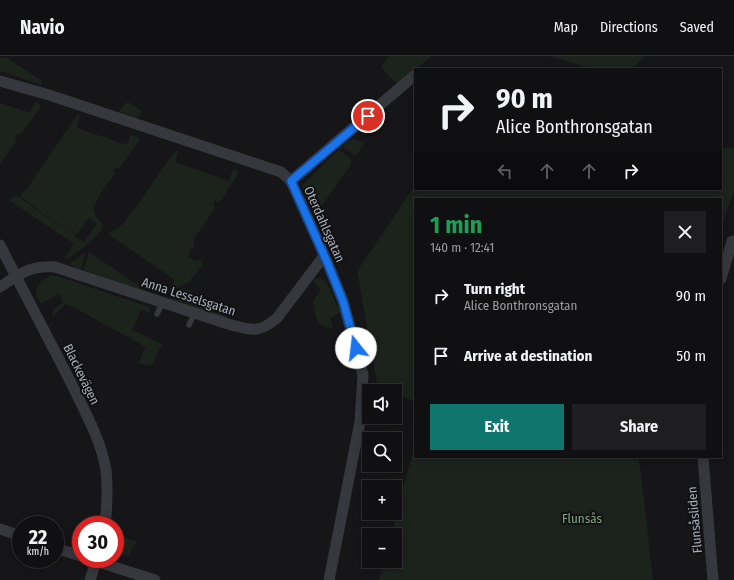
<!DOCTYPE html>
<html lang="en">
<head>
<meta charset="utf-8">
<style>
  :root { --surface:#101012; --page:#1e1e20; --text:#f1f3f6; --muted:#9c9d9f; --line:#303032; --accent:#0f766e }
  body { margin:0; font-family:"Fira Sans Condensed",sans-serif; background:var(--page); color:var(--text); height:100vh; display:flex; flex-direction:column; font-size:15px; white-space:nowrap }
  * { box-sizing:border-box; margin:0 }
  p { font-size:13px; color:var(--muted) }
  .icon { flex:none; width:22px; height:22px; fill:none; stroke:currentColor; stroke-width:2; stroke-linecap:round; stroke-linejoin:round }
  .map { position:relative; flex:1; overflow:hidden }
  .details { position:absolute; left:414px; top:142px; width:308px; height:260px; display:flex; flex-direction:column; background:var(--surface); border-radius:0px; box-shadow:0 2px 10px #0003,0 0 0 1px var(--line) }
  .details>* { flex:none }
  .hud { position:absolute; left:414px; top:12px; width:308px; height:122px; border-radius:0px; box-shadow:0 2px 10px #0003,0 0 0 1px var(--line); background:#101012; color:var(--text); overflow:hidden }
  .controls { position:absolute; left:362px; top:328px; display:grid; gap:8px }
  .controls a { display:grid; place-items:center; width:40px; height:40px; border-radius:0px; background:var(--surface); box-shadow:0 2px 10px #0003,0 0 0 1px var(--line); font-size:20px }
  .speed { position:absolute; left:12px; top:460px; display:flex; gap:8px; font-size:20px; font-weight:700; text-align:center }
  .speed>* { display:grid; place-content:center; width:52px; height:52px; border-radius:50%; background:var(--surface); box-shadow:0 2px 10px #0003,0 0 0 1px var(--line); line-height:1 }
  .speed small { font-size:10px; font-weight:400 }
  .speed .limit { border:6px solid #d22; background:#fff; color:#111 }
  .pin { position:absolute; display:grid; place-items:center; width:34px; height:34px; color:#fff; margin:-17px; border:2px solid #fff; border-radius:50%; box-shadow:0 1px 4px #0007 }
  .me { position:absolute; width:44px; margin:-22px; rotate:344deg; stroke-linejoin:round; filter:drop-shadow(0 0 3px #0008) }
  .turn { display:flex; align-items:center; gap:14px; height:84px; padding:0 16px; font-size:18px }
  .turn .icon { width:52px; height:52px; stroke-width:2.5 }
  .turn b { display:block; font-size:28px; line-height:34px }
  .lanes { display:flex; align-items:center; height:38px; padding:0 16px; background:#0003; justify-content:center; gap:20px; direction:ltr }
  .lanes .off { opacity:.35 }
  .round { display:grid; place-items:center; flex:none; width:42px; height:42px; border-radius:0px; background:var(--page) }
  .head { display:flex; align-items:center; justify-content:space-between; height:68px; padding:0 16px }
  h1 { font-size:24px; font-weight:700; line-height:30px; color:#1e9e55 }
  .primary-button { display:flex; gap:8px; margin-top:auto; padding:8px 16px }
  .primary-button a { flex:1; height:46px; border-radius:0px; background:var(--accent); color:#fff; font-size:16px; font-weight:700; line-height:46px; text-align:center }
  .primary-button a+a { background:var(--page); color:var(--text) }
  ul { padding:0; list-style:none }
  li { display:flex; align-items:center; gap:12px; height:60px; padding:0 16px }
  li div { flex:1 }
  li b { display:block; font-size:15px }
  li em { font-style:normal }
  header { display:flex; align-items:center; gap:24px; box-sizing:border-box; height:56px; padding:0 20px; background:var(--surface); border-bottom:1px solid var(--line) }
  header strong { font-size:19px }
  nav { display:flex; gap:22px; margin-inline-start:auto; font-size:14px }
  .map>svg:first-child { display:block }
</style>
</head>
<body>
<header>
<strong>Navio</strong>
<nav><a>Map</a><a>Directions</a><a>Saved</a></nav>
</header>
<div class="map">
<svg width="734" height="524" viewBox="0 0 734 524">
  <rect width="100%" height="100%" fill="#161618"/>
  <!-- green -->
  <g fill="#1c231d">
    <path d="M389,0H432L397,28L381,11Z"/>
    <path d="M549,0H644L636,9L628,13H593Z"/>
    <path d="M0,1L7,2L42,25L41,29L0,15Z"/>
    <path d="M35,46L40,48V52L20,79L17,78L15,82L17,84L0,108V47L30,57Z"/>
    <path d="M125,47H130L142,55L137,62L119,56Z"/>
    <path d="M77,59L80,60L77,72L127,89L131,79L138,81L139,84L119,113L116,111L113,115L116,117C110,125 91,147 94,156C95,161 101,164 103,169V172C97,180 73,202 64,203L74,188L9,144L12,142L18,140L45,160L76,178L75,180L84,186L97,168L88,162L77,178L46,160L20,140L27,133Z"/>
    <path d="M354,83L362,86L364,88L356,100L344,92L343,90L349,85Z"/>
    <path d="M721,92H734V134L721,173V143H415V345L395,339V335H384L378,333L357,215L415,129V133H721Z"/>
    <path d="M339,94L351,103V108L319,154L314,158L304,138L302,130L333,99Z"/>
    <path d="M176,95H178L175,106L229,125L233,113L237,114L238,118L219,147L215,144L213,149L215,152L195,181L193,188L194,192L190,194L189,201L196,205L202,203L203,205L202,209L189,226L175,233L165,239L175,224L108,178C112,173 119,173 123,168C140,147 154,124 170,102Z"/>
    <path d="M86,196L80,213L69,208L70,207Z"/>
    <path d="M89,196L139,230L140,233L84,214Z"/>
    <path d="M50,220H57L149,251L150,257L141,254L132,274L162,288L151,310L138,307L146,291L66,247L53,261V254L63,246L59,238L41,247L36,239C37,229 41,224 50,220Z"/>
    <path d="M320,222L325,225L327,227L340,256L330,262L333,271L331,272C314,270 316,259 313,245L321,233L313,226L315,223Z"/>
    <path d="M184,234H188L227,261L226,262L169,242L172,239Z"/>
    <path d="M415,388V401H638L641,417L653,524H379L384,505H395V479H391Z"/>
    <path d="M115,479L137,485L128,500L115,496Z"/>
  </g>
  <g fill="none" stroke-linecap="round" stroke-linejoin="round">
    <!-- lane -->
    <g stroke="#37383d" stroke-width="5.5">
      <path d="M157,258L163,246"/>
      <path d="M189,269L195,257"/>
    </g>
    <!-- street -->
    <g stroke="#37383d" stroke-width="11">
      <path d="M0,25L49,39L281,116L291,125L328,208L343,245L363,319L360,366L329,524"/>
      <path d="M291,125L415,19"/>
      <path d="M0,189C23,235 48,281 71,327C84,354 101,384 106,414C108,433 107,451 105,469"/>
      <path d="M721,223L732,185L734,186"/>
      <path d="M0,231C20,218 30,209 55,211L228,268C250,274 259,278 277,262L324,200"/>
      <path d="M703,401L713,524"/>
      <path d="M0,473L21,480"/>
      <path d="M55,492L81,500"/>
      <path d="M89,503L155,524"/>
      <path d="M90,524L97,503"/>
    </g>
  </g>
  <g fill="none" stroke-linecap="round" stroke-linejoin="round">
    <defs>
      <path id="route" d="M356,292L343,245L328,208L291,125L368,60"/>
    </defs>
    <!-- route casing -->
    <use href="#route" stroke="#114b97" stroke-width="10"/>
    <!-- route -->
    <use href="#route" stroke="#1a73e8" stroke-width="7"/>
  </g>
  <g text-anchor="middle" stroke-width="4" stroke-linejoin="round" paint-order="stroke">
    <!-- street labels -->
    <g font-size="13" fill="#a8adb8" stroke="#111113">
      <text transform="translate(325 168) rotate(66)" y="5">Oterdahlsgatan</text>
      <text transform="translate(189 240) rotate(18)" y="5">Anna Lesselsgatan</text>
      <text transform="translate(82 318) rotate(64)" y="5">Blackevägen</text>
      <text transform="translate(694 464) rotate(-95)" y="5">Flunsåsliden</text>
    </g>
    <!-- park labels -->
    <g font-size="13" fill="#7fa381" stroke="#111113">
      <text x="582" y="467">Flunsås</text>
    </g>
  </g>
</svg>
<div class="controls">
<a><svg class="icon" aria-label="sound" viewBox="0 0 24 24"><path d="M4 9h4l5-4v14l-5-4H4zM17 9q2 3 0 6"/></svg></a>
<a><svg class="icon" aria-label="search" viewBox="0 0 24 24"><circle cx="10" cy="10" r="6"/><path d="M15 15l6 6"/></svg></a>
<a>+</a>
<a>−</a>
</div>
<div class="speed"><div>22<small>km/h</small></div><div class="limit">30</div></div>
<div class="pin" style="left:368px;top:60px;background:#d93025"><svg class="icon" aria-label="arrive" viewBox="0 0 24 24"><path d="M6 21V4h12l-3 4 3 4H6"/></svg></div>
<svg class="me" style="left:356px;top:292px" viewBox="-20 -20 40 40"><circle r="19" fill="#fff"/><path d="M0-13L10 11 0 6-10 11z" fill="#1a73e8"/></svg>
<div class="hud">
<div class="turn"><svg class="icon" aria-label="right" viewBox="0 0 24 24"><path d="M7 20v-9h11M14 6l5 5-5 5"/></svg><div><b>90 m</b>Alice Bonthronsgatan</div></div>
<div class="lanes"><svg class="icon off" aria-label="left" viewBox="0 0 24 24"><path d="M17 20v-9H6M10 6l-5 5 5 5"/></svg><svg class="icon off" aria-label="ahead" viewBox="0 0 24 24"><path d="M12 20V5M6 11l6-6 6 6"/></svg><svg class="icon off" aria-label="ahead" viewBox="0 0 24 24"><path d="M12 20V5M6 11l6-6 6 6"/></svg><svg class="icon" aria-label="right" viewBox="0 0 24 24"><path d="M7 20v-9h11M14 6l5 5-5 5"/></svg></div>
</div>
<section class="details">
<div class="head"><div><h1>1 min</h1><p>140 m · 12:41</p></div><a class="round"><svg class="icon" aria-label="close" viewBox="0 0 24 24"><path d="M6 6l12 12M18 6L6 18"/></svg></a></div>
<ul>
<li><svg class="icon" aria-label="right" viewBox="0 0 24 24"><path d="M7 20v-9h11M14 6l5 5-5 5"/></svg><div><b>Turn right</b><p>Alice Bonthronsgatan</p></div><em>90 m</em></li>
<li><svg class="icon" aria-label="arrive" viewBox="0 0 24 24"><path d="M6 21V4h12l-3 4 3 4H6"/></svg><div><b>Arrive at destination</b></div><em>50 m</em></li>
</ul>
<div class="primary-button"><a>Exit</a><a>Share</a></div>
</section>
</div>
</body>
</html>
